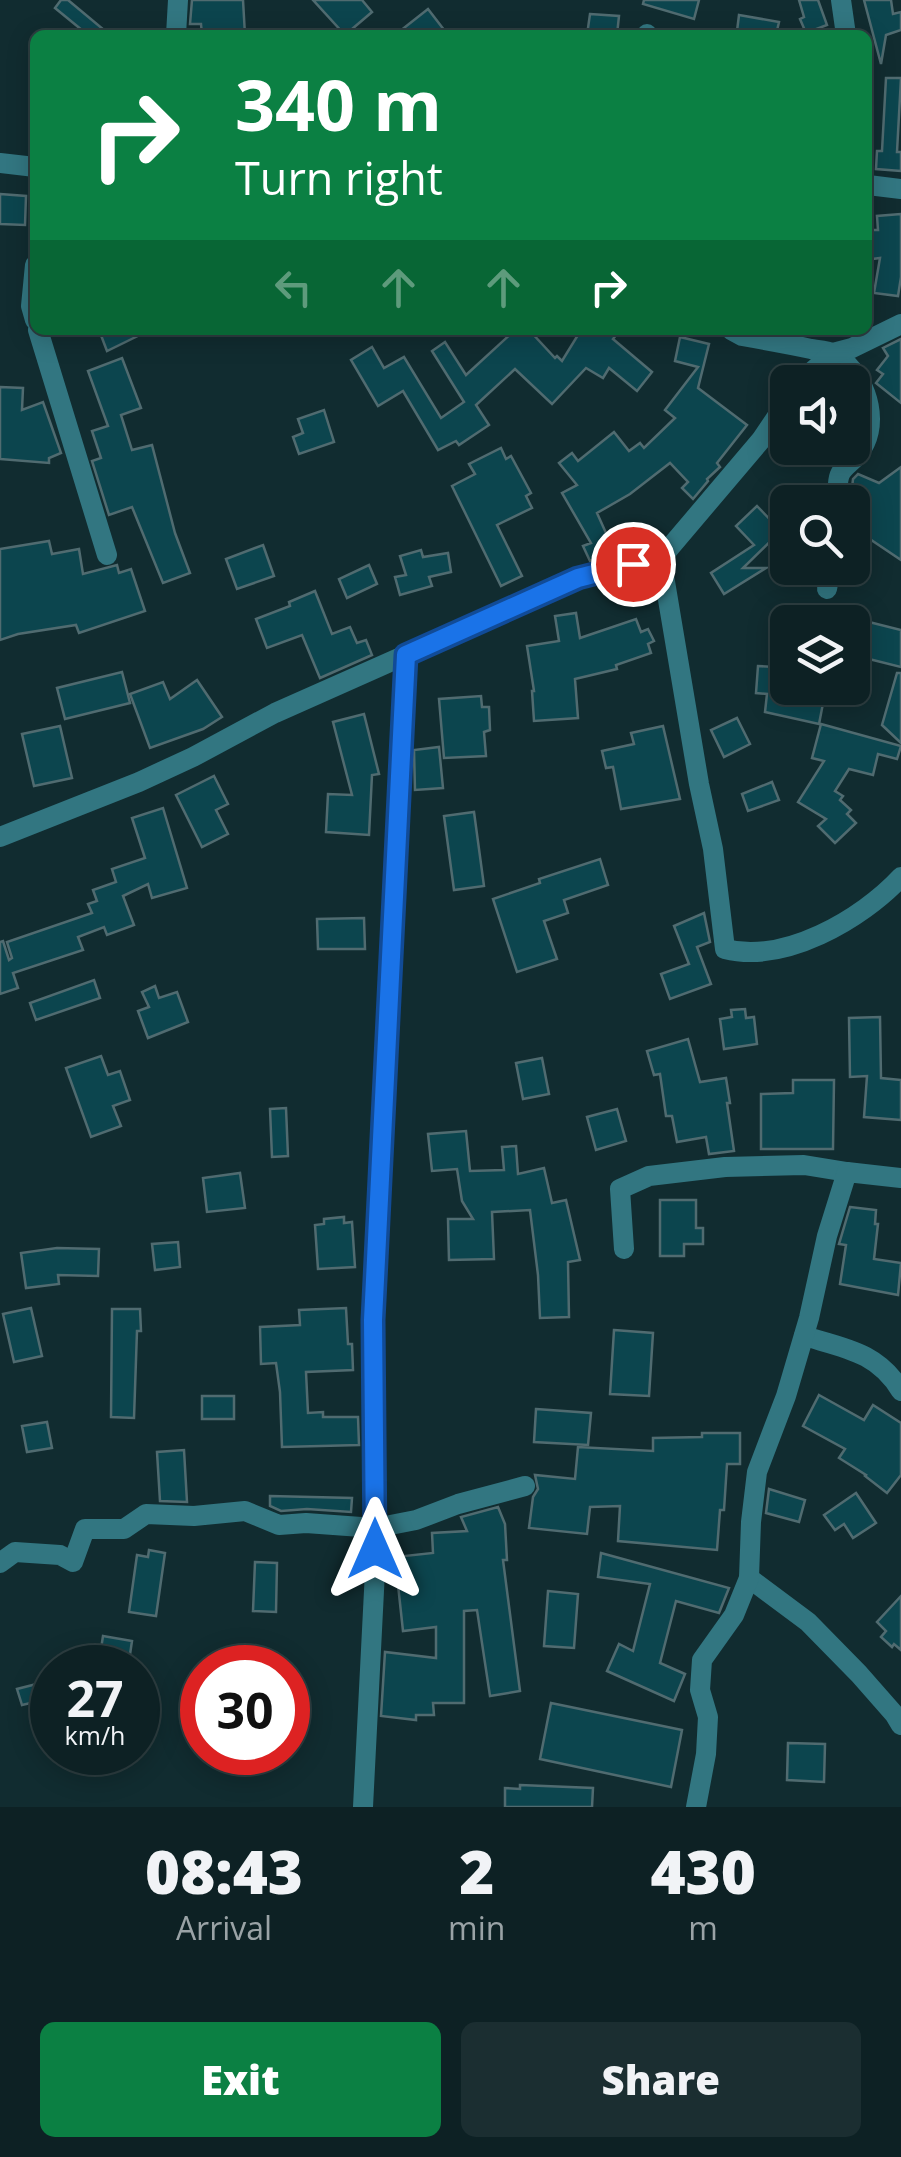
<!DOCTYPE html>
<html lang="en">
<head>
<meta charset="utf-8">
<style>
  :root { --surface:#0d2124; --page:#1b2e31; --text:#f1f3f6; --muted:#9aa3a6; --line:#2d3e41; --accent:#0b8043 }
  body { margin:0; font-family:"Open Sans",sans-serif; background:var(--page); color:var(--text); height:100vh; display:flex; flex-direction:column; font-size:38px; white-space:nowrap }
  * { box-sizing:border-box; margin:0 }
  p { font-size:32px; color:var(--muted) }
  .icon { flex:none; width:55px; height:55px; fill:none; stroke:currentColor; stroke-width:2; stroke-linecap:round; stroke-linejoin:round }
  .map { position:relative; height:1807px; overflow:hidden }
  .panel { display:flex; flex-direction:column; background:var(--surface); flex:1 }
  .panel>* { flex:none }
  .banner { position:absolute; left:30px; top:30px; width:842px; height:305px; border-radius:15px; box-shadow:0 5px 25px #0003,0 0 0 2px var(--line); background:#0b8043; color:#fff; overflow:hidden }
  .buttons { position:absolute; left:770px; top:365px; display:grid; gap:20px }
  .buttons a { display:grid; place-items:center; width:100px; height:100px; border-radius:15px; background:var(--surface); box-shadow:0 5px 25px #0003,0 0 0 2px var(--line); font-size:50px }
  .speed { position:absolute; left:30px; top:1645px; display:flex; gap:20px; font-size:50px; font-weight:700; text-align:center }
  .speed>* { display:grid; place-content:center; width:130px; height:130px; border-radius:50%; background:var(--surface); box-shadow:0 5px 25px #0003,0 0 0 2px var(--line); line-height:1 }
  .speed small { font-size:25px; font-weight:400 }
  .speed .limit { border:15px solid #d22; background:#fff; color:#111 }
  .pin { position:absolute; display:grid; place-items:center; width:85px; height:85px; color:#fff; margin:-42px; border:5px solid #fff; border-radius:50%; box-shadow:0 2px 10px #0007 }
  .me { position:absolute; width:110px; margin:-55px; rotate:0deg; stroke-linejoin:round; filter:drop-shadow(0 0 8px #0008) }
  .turn { display:flex; align-items:center; gap:35px; height:210px; padding:0 40px; font-size:45px }
  .turn .icon { width:130px; height:130px; stroke-width:2.5 }
  .turn b { display:block; font-size:70px; line-height:85px }
  .lanes { display:flex; align-items:center; height:95px; padding:0 40px; background:#0003; justify-content:center; gap:50px; direction:ltr }
  .lanes .off { opacity:.35 }
  .eta { display:flex; justify-content:space-evenly; align-items:center; height:170px; text-align:center }
  .eta b { font-size:60px; font-weight:800; line-height:70px }
  .primary-button { display:flex; gap:20px; margin-top:auto; padding:20px 40px }
  .primary-button a { flex:1; height:115px; border-radius:15px; background:var(--accent); color:#fff; font-size:40px; font-weight:800; line-height:115px; text-align:center }
  .primary-button a+a { background:var(--page); color:var(--text) }
  .map>svg:first-child { display:block }
</style>
</head>
<body>
<div class="map">
<svg width="901" height="1807" viewBox="0 0 901 1807">
  <rect width="100%" height="100%" fill="#112c30"/>
  <!-- building -->
  <g fill="#0c454e" stroke="#506b70" stroke-width="2.5">
    <path d="M61,0H68L110,35H88L55,8Z"/>
    <path d="M192,0H243L245,35H202L201,24H190Z"/>
    <path d="M313,0H362L372,12L345,35Z"/>
    <path d="M644,0H699L694,19L643,4Z"/>
    <path d="M799,0H818L827,25L806,33L800,19L804,17Z"/>
    <path d="M864,0H891L893,14L901,12V30L886,35L881,64Z"/>
    <path d="M428,9L448,35H395Z"/>
    <path d="M590,14L619,16L617,35H587Z"/>
    <path d="M739,15L779,22L776,35L737,31Z"/>
    <path d="M886,78H901L897,152H901V171L876,169L877,151H882Z"/>
    <path d="M0,194L26,196L25,225L0,224Z"/>
    <path d="M901,214V277L898,296L874,293L880,258L872,259L869,230H878L877,216Z"/>
    <path d="M99,330H150L107,351Z"/>
    <path d="M515,330H529L555,358L557,356L562,361L581,330H620L613,339L652,372L637,391L609,368L603,378L586,368L552,404L515,369L476,405L489,425L459,445L456,441L438,450L403,391L378,406L351,360L372,347L384,368L404,357L441,418L464,402L432,351L445,342L466,375Z"/>
    <path d="M680,337L709,344L698,388L747,425L717,463L720,467L707,479L708,481L693,499L682,488L688,482L670,463L630,494L597,513L615,553L590,561L583,546L591,543L562,493L577,485L559,463L572,453L578,461L614,432L629,451L640,443L644,448L675,418L665,410L698,367L675,361Z"/>
    <path d="M901,339V403L876,383L883,374L877,370L888,356L883,348Z"/>
    <path d="M122,358L141,408L121,415L132,450L152,445L175,533L190,573L163,583L132,507L109,515L92,461L101,458L92,431L108,426L88,371Z"/>
    <path d="M0,387L23,388L22,410L43,402L61,453L49,458V463L0,459Z"/>
    <path d="M324,410L334,442L299,454L293,437L303,433L298,419Z"/>
    <path d="M501,448L506,459L511,456L531,493L526,496L532,508L497,525L522,576L501,586L452,486L475,474L469,464Z"/>
    <path d="M901,467V560L852,527V509L857,496L852,494V488L853,479L858,474L879,483Z"/>
    <path d="M757,506L781,531L743,568H766L724,594L711,573L754,545L736,526Z"/>
    <path d="M49,541L52,554L79,549L83,574L117,565L119,573L131,569L145,611L79,633L76,625L18,634L0,640V549Z"/>
    <path d="M263,545L274,576L237,589L226,559Z"/>
    <path d="M421,550L423,557L448,553L451,572L429,577L432,586L400,595L395,577L406,575L400,556Z"/>
    <path d="M369,565L377,584L347,598L339,579Z"/>
    <path d="M315,591L332,634L350,627L357,643L366,640L372,655L320,678L302,635L267,648L256,619L290,606L289,602Z"/>
    <path d="M576,613L580,638L636,619L641,632L648,629L654,641L648,644L651,653L616,665L617,669L575,679L578,718L534,721L532,691H534L527,646L559,641L555,616Z"/>
    <path d="M865,621L901,630V667L857,656Z"/>
    <path d="M788,639V688H826L819,724L765,712L767,694L756,693L758,666L774,667Z"/>
    <path d="M122,672L130,703L65,719L57,688Z"/>
    <path d="M897,673H901V743L882,725Z"/>
    <path d="M197,680L222,717L203,729L150,748L130,694L163,682L170,699Z"/>
    <path d="M481,696L482,707H489L490,730L484,732L486,756L444,758L439,699Z"/>
    <path d="M364,714L379,774L372,775L369,835L326,832L328,794L352,795L333,722Z"/>
    <path d="M737,718L750,744L724,757L711,730Z"/>
    <path d="M821,724L901,746L897,759L878,754L873,775L849,769L835,791L843,796L840,800L851,810L847,814L856,823L835,843L818,826L826,819L798,802L824,761L812,758Z"/>
    <path d="M60,726L72,778L34,786L22,734Z"/>
    <path d="M663,726L680,799L621,809L613,767L606,768L602,751L634,744L631,733Z"/>
    <path d="M439,747L443,788L415,790L414,750Z"/>
    <path d="M214,776L228,804L216,810L228,834L202,847L176,795Z"/>
    <path d="M772,782L779,800L748,811L742,794Z"/>
    <path d="M163,808L187,888L152,898L148,884L123,896L134,925L107,935L104,927L78,937L83,950L13,973L18,988L0,994V942L3,941L9,960L12,958L7,942L92,913L88,904L97,901L93,890L116,882L112,869L145,858L132,818Z"/>
    <path d="M474,812L484,886L454,890L444,816Z"/>
    <path d="M600,859L608,885L564,900L568,913L544,921L557,959L517,972L493,899L540,883L539,879Z"/>
    <path d="M704,913L710,942L697,947L711,984L670,999L661,974L689,964L674,926Z"/>
    <path d="M364,918L365,949H318L317,919Z"/>
    <path d="M94,980L100,998L36,1020L30,1003Z"/>
    <path d="M155,986L159,998L177,992L188,1022L148,1038L138,1011L149,1007L142,992Z"/>
    <path d="M745,1009L746,1018L754,1017L757,1044L724,1049L720,1019L732,1017L731,1010Z"/>
    <path d="M880,1017L881,1078L901,1080V1120L864,1117L867,1076L850,1077L849,1018Z"/>
    <path d="M688,1039L700,1082L726,1078L730,1103H727L734,1151L709,1154L706,1137L677,1142L672,1116H666L660,1074L654,1075L647,1051Z"/>
    <path d="M101,1056L108,1075L120,1071L130,1100L113,1106L121,1126L91,1137L66,1068Z"/>
    <path d="M542,1058L549,1094L523,1099L516,1063Z"/>
    <path d="M793,1080H834L833,1149H761V1094L793,1093Z"/>
    <path d="M286,1108L288,1156L272,1157L270,1109Z"/>
    <path d="M617,1109L626,1141L596,1150L587,1117Z"/>
    <path d="M466,1131L470,1171L504,1170L502,1147L516,1146L518,1174L544,1168L552,1203L566,1200L580,1260L568,1262L569,1317L540,1318L538,1275L530,1210L492,1212L494,1259L449,1260L448,1219H473L462,1201L457,1169L432,1171L428,1134Z"/>
    <path d="M240,1173L245,1208L207,1212L203,1178Z"/>
    <path d="M660,1200H696V1228H703V1244H684V1256H660Z"/>
    <path d="M850,1207L876,1210L875,1224H878L874,1259L901,1263L898,1295L840,1284L846,1245L839,1244Z"/>
    <path d="M344,1217V1223L352,1222L355,1267L318,1269L315,1225L324,1224V1219Z"/>
    <path d="M178,1242L180,1267L155,1270L152,1244Z"/>
    <path d="M57,1248L99,1249L98,1276L58,1275L59,1284L26,1288L21,1253Z"/>
    <path d="M31,1308L42,1356L14,1362L3,1314Z"/>
    <path d="M346,1308L348,1344H352L353,1370L306,1372L308,1413L323,1412V1417H358L359,1445L282,1447L280,1392L276,1363L261,1364L260,1327L300,1325L299,1310Z"/>
    <path d="M112,1309H140L141,1331H137L134,1418L111,1417Z"/>
    <path d="M614,1330L653,1333L649,1396L610,1394Z"/>
    <path d="M819,1395L864,1420L873,1405L901,1423V1475L887,1493L865,1476L866,1475L839,1458L845,1449L803,1426Z"/>
    <rect x="202" y="1396" width="32" height="23"/>
    <path d="M536,1409L591,1413L588,1445L534,1442Z"/>
    <path d="M47,1422L52,1448L27,1452L22,1426Z"/>
    <path d="M702,1433H740V1464H727L724,1510H720L717,1550L618,1541L620,1506L590,1507L587,1534L529,1528L533,1497L538,1489L535,1475L575,1479L578,1447L653,1451V1438L702,1437Z"/>
    <path d="M184,1450L187,1502L160,1501L157,1452Z"/>
    <path d="M769,1489L805,1500L799,1522L766,1513Z"/>
    <path d="M856,1493L876,1523L853,1538L844,1524L835,1530L824,1515Z"/>
    <path d="M270,1496L352,1498L351,1512L307,1509L281,1511L270,1506Z"/>
    <path d="M498,1507L505,1524L507,1560H503L520,1691L490,1696L477,1610L464,1611V1703H433L434,1715H416V1720L381,1716L385,1652L436,1658V1627L403,1631L395,1557L433,1553L432,1533L467,1531L461,1517Z"/>
    <path d="M149,1550L165,1553L156,1616L129,1612L137,1555L148,1557Z"/>
    <path d="M601,1553L729,1588L719,1613L676,1601L660,1663L685,1674L674,1701L607,1671L619,1644L633,1651L650,1584L598,1577Z"/>
    <path d="M255,1562L277,1563L276,1612L253,1611Z"/>
    <path d="M548,1591L578,1594L574,1648L544,1646Z"/>
    <path d="M901,1596V1650L894,1644L892,1647L881,1637L886,1631L877,1622Z"/>
    <path d="M103,1636L132,1641L128,1668H98Z"/>
    <path d="M52,1680V1698L22,1705L17,1689Z"/>
    <path d="M551,1703L682,1730L671,1787L540,1759Z"/>
    <path d="M788,1743L825,1744L824,1782L787,1780Z"/>
    <path d="M520,1785L593,1788L592,1807H505V1788L520,1789Z"/>
  </g>
  <g fill="none" stroke-linecap="round" stroke-linejoin="round">
    <!-- minor -->
    <g stroke="#327681" stroke-width="20">
      <path d="M841,0L846,35"/>
      <path d="M176,35L178,0"/>
      <path d="M647,35V34"/>
      <path d="M0,163L35,167"/>
      <path d="M868,185L901,189"/>
      <path d="M35,265L31,306L35,320"/>
      <path d="M38,330L107,555"/>
      <path d="M731,330L742,336C765,340 788,344 811,349C818,350 828,350 834,354C862,370 879,413 865,443C851,473 833,459 839,502"/>
      <path d="M800,382L833,353L852,348L901,324"/>
      <path d="M661,558L699,784L713,849L725,949C784,964 861,920 901,877"/>
      <path d="M827,589L831,568"/>
      <path d="M0,837L139,782L193,757L275,713L579,578L661,558L761,440L788,400"/>
      <path d="M624,1249L620,1189L649,1176L725,1167L804,1165L847,1172"/>
      <path d="M804,1336C844,1348 878,1352 901,1391"/>
      <path d="M0,1563L15,1552L60,1555L73,1562L85,1529H124L146,1514L194,1516L245,1511L279,1525L306,1523L375,1528L416,1520L458,1504L525,1486"/>
      <path d="M749,1578L808,1622L859,1674L895,1715L901,1725"/>
      <path d="M363,1807L375,1571L373,1320L405,655"/>
      <path d="M696,1807L706,1754L708,1717L700,1690L702,1660L734,1615L749,1578L751,1522L757,1472L786,1396L809,1318L827,1236L847,1172L901,1178"/>
    </g>
  </g>
  <g fill="none" stroke-linecap="round" stroke-linejoin="round">
    <defs>
      <path id="route" d="M375,1549L373,1320L406,655L578,578L633,564"/>
    </defs>
    <!-- route casing -->
    <use href="#route" stroke="#114b97" stroke-width="25"/>
    <!-- route -->
    <use href="#route" stroke="#1a73e8" stroke-width="18"/>
  </g>
</svg>
<div class="buttons">
<a><svg class="icon" aria-label="sound" viewBox="0 0 24 24"><path d="M4 9h4l5-4v14l-5-4H4zM17 9q2 3 0 6"/></svg></a>
<a><svg class="icon" aria-label="search" viewBox="0 0 24 24"><circle cx="10" cy="10" r="6"/><path d="M15 15l6 6"/></svg></a>
<a><svg class="icon" aria-label="layers" viewBox="0 0 24 24"><path d="M12 4l9 5-9 5-9-5zM3 14l9 5 9-5"/></svg></a>
</div>
<div class="speed"><div>27<small>km/h</small></div><div class="limit">30</div></div>
<div class="pin" style="left:633px;top:564px;background:#d93025"><svg class="icon" aria-label="arrive" viewBox="0 0 24 24"><path d="M6 21V4h12l-3 4 3 4H6"/></svg></div>
<svg class="me" style="left:375px;top:1549px" viewBox="-20 -20 40 40"><path d="M0-17L14 15 0 8-14 15z" fill="#1a73e8" stroke="#fff" stroke-width="4"/></svg>
<div class="banner">
<div class="turn"><svg class="icon" aria-label="right" viewBox="0 0 24 24"><path d="M7 20v-9h11M14 6l5 5-5 5"/></svg><div><b>340 m</b>Turn right</div></div>
<div class="lanes"><svg class="icon off" aria-label="left" viewBox="0 0 24 24"><path d="M17 20v-9H6M10 6l-5 5 5 5"/></svg><svg class="icon off" aria-label="ahead" viewBox="0 0 24 24"><path d="M12 20V5M6 11l6-6 6 6"/></svg><svg class="icon off" aria-label="ahead" viewBox="0 0 24 24"><path d="M12 20V5M6 11l6-6 6 6"/></svg><svg class="icon" aria-label="right" viewBox="0 0 24 24"><path d="M7 20v-9h11M14 6l5 5-5 5"/></svg></div>
</div>
</div>
<section class="panel">
<div class="eta">
<div><b>08:43</b><p>Arrival</p></div>
<div><b>2</b><p>min</p></div>
<div><b>430</b><p>m</p></div>
</div>
<div class="primary-button"><a>Exit</a><a>Share</a></div>
</section>
</body>
</html>
